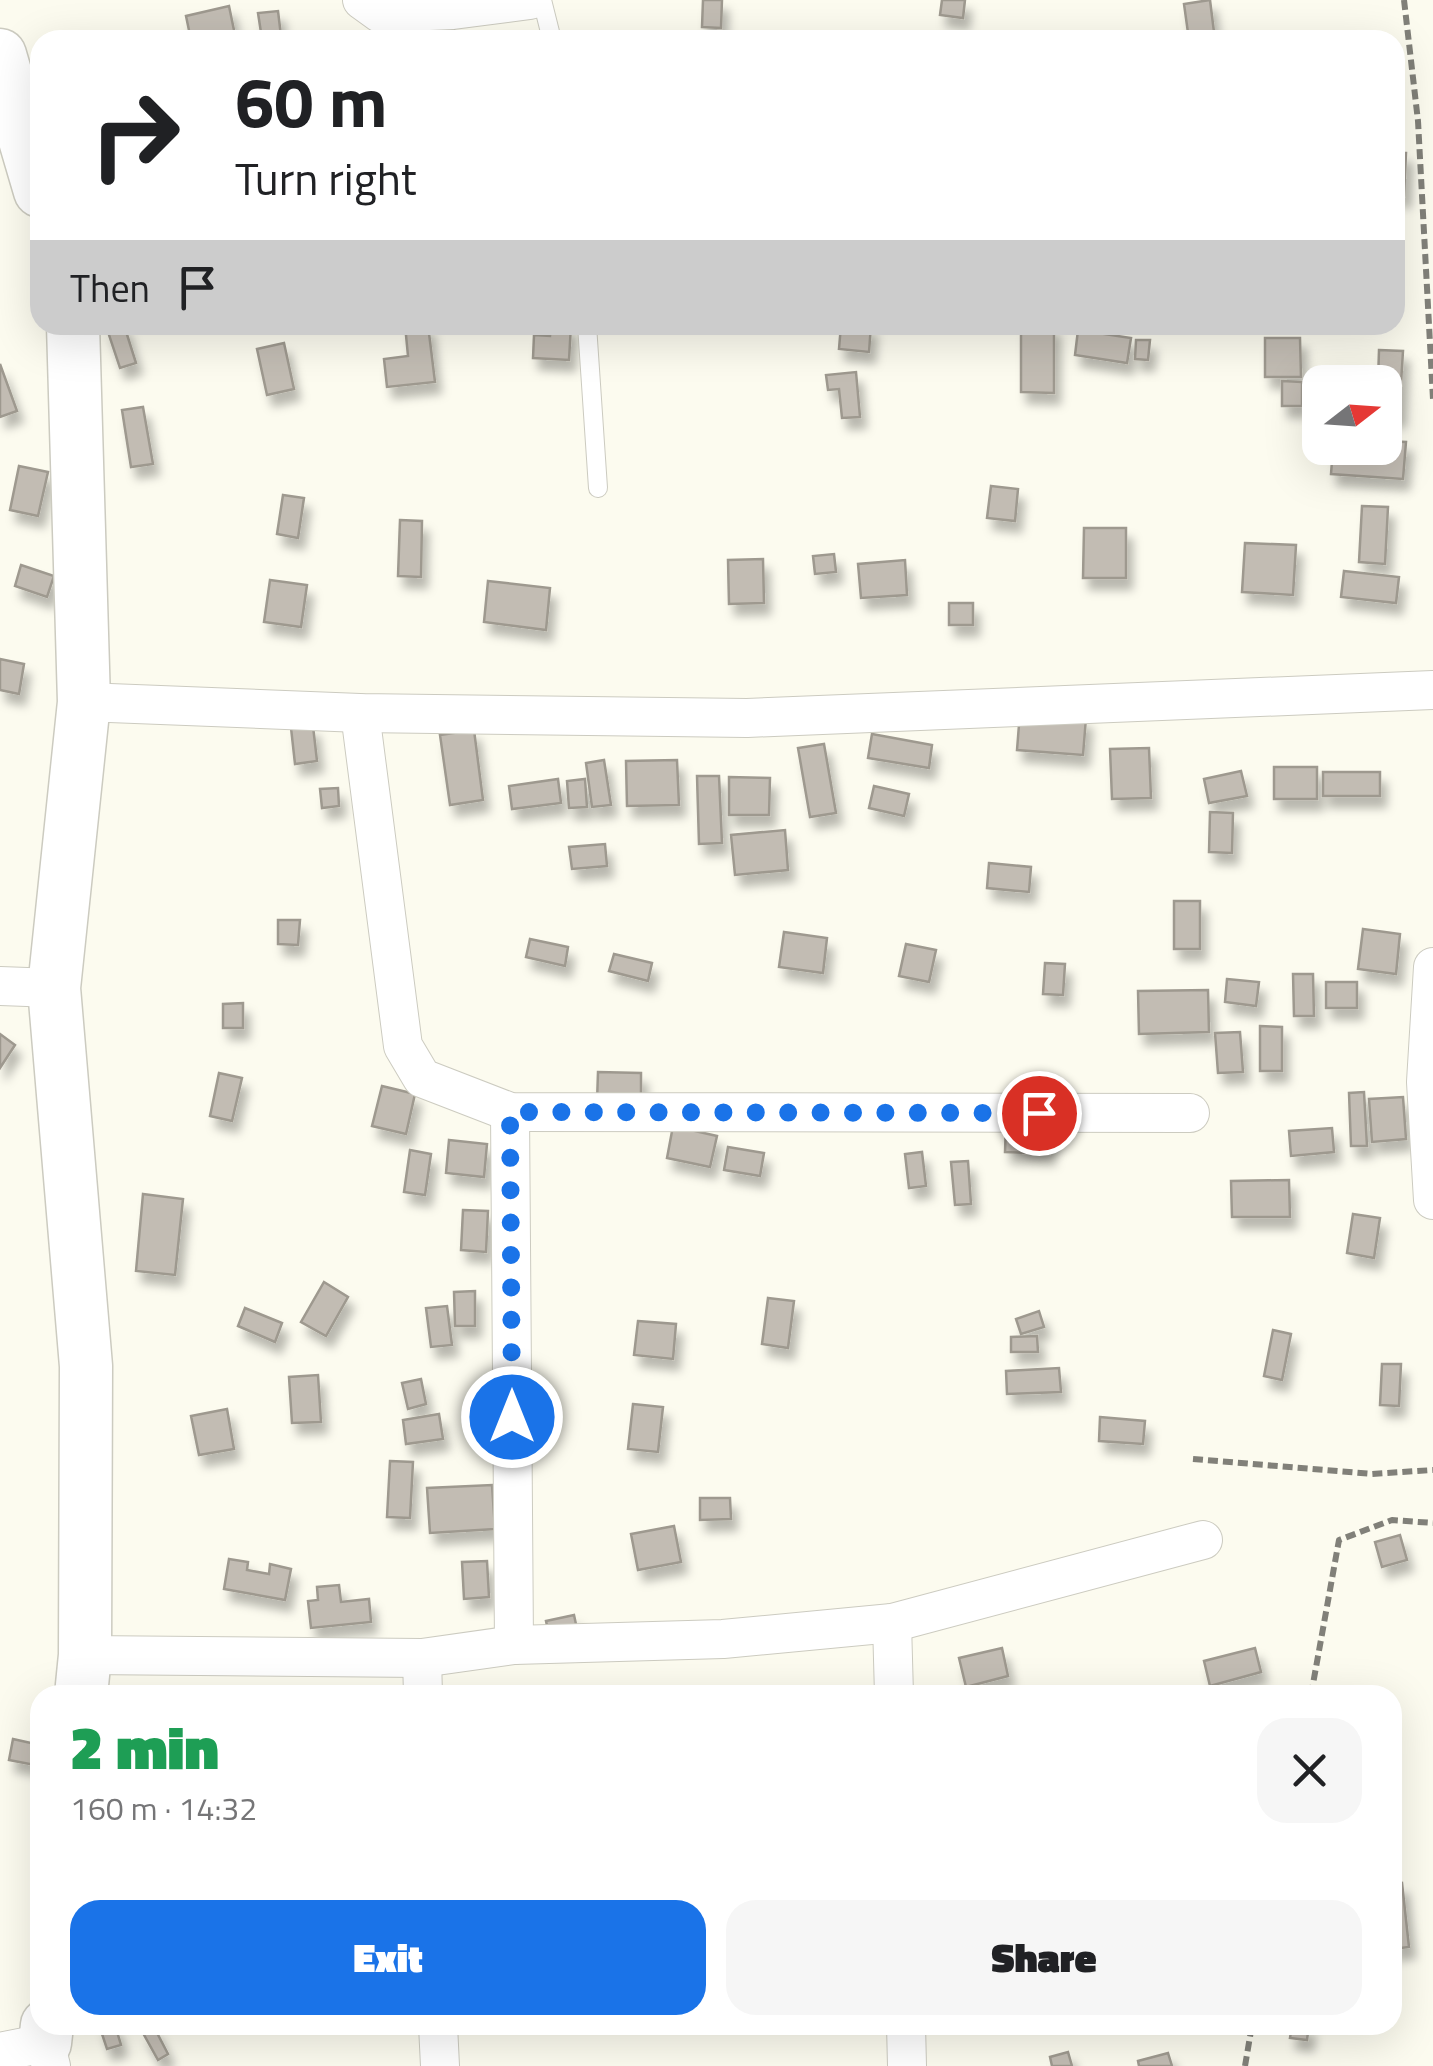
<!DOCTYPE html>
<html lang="en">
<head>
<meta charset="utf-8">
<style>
  :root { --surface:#fff; --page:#f6f6f6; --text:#202124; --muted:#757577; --accent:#1a73e8 }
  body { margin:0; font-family:"Titillium Web",sans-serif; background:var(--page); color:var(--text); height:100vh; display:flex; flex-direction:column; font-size:38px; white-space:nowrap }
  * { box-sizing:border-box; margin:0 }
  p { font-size:32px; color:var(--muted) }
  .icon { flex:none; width:55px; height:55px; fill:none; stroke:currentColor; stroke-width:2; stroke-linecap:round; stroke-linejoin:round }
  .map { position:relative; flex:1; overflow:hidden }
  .sheet { position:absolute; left:30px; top:1685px; width:1372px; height:350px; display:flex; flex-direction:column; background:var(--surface); border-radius:30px; box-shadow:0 10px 40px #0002 }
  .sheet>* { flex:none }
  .guide { position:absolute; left:30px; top:30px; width:1375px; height:305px; border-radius:30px; box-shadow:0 10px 40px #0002; background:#fff; color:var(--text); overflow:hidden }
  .needle { width:65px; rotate:73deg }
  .tools { position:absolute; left:1302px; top:365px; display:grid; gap:20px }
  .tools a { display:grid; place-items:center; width:100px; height:100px; border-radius:20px; background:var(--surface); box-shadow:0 10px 40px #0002; font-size:50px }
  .pin { position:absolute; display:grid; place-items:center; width:85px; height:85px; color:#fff; margin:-42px; border:5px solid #fff; border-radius:50%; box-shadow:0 2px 10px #0007 }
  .me { position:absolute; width:110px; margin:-55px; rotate:0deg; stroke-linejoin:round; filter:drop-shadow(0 0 8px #0008) }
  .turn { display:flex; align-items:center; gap:35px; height:210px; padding:0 40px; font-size:45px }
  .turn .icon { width:130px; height:130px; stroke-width:2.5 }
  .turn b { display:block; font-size:70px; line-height:85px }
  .then { display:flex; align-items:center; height:95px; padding:0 40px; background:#0003; gap:20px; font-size:38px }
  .round { display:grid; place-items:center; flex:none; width:105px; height:105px; border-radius:30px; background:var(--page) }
  .headline { display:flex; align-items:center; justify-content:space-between; height:170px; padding:0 40px }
  h1 { font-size:60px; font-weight:800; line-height:75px; color:#1e9e55 }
  .action { display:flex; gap:20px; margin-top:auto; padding:20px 40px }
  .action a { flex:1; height:115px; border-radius:30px; background:var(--accent); color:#fff; font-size:40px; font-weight:800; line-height:115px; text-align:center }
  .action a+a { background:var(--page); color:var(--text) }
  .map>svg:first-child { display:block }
</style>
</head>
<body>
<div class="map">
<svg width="1433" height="2066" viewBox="0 0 1433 2066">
  <defs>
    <filter id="shadow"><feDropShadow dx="6" dy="11" stdDeviation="5" flood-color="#0004"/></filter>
  </defs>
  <rect width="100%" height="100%" fill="#fcfbef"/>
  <!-- building -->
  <g fill="#c2bcb3" stroke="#9e998f" stroke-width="2.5" filter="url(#shadow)">
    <path d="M703,0H722L721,28L702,27Z"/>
    <path d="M942,0H965L963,18L940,15Z"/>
    <path d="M1210,0L1215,40H1189L1184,4Z"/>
    <path d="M229,6L236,40H191L186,16Z"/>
    <path d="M278,11L281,36L262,39L258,13Z"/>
    <path d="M454,26V40H425V27Z"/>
    <path d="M1395,153H1406L1404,196L1395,195Z"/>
    <path d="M124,325L136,363L120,368L106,326Z"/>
    <path d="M405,325H428L435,382L387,387L384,359L408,356Z"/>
    <path d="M551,325H571L569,360L533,358L534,335L550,336Z"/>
    <path d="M841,325H871L869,352L839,349Z"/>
    <path d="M1021,325H1054V393L1021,392Z"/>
    <path d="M1078,330L1131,338L1127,363L1075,355Z"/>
    <path d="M1265,338H1300L1301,377H1265Z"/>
    <path d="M1136,340H1150L1148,360L1135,359Z"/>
    <path d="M284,343L294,389L267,395L257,349Z"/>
    <path d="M1379,350L1403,351L1399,416L1385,415V382H1378Z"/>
    <path d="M0,364L17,411L0,417Z"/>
    <path d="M856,372L860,417L842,418L839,389L828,390L826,375Z"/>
    <path d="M1282,381L1302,382V406H1282Z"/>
    <path d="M143,407L153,464L131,467L122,410Z"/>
    <path d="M1385,441L1406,442L1403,479L1331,474L1333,448H1385Z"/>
    <path d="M19,466L48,472L38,516L10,510Z"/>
    <path d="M991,486L1018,489L1015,521L987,518Z"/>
    <path d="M283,495L304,498L298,538L277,534Z"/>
    <path d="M1362,506L1388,507L1385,564L1359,562Z"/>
    <path d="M400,520L422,521L421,577L398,576Z"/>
    <path d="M1084,528H1126V578H1083Z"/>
    <path d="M1245,543L1296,545L1293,595L1242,592Z"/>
    <path d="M834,554L836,572L815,574L813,556Z"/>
    <path d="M763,559L764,603L729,604L728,560Z"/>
    <path d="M905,560L907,595L861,598L858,564Z"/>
    <path d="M21,565L54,576L47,597L15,586Z"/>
    <path d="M1344,571L1399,577L1396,603L1341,597Z"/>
    <path d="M270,580L307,585L301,627L264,622Z"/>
    <path d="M488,581L550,588L546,630L484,622Z"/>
    <rect x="949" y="603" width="24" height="22"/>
    <path d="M0,659L24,664L19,694L0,690Z"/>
    <path d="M1020,712L1086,718L1083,755L1017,750Z"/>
    <path d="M313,726L317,761L295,764L291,728Z"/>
    <path d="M474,730L483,800L450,805L440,735Z"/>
    <path d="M872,734L932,745L929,768L868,758Z"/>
    <path d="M824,744L836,813L810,817L798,748Z"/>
    <path d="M1149,748L1151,798L1112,799L1110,749Z"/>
    <path d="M604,760L611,805L592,807L586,763Z"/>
    <path d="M677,760L679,805L627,806L626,761Z"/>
    <rect x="1274" y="767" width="43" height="32"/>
    <path d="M1241,771L1247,796L1209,803L1204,779Z"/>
    <rect x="1323" y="772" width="57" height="24"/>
    <path d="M697,776H719L722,843L699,844Z"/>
    <path d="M729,777L770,778L769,815H729Z"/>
    <path d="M558,779L561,803L512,809L509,786Z"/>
    <path d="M585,779L587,807L569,808L567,781Z"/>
    <path d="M874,786L909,794L904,816L869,808Z"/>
    <path d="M338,788L339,806L322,808L320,789Z"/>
    <path d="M1210,812L1233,813L1232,853L1209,852Z"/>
    <path d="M785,830L788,870L735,875L731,835Z"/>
    <path d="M605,844L607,866L572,869L569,847Z"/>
    <path d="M989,863L1031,867L1029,892L987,888Z"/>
    <rect x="1174" y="901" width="26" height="48"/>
    <path d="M278,920H300L298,945L278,944Z"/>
    <path d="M1363,929L1400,934L1396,974L1358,969Z"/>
    <path d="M784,932L827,938L823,973L779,967Z"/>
    <path d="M530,939L568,947L565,966L526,957Z"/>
    <path d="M906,944L936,950L929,982L899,976Z"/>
    <path d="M614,954L652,963L648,981L609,971Z"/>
    <path d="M1045,963L1065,964L1063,995L1043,994Z"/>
    <path d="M1293,974H1313L1314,1016H1294Z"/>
    <path d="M1227,979L1259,982L1256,1006L1225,1002Z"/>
    <rect x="1326" y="982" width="31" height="26"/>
    <path d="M1208,990L1209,1032L1139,1034L1138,991Z"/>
    <path d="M243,1003V1028H223V1004Z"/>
    <path d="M1260,1026L1282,1027V1071H1260Z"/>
    <path d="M1240,1032L1243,1072L1218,1073L1215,1033Z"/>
    <path d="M0,1034L15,1045L0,1068Z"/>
    <path d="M598,1072L641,1073V1102H597Z"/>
    <path d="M219,1073L242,1078L232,1121L210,1116Z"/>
    <path d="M382,1086L415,1094L406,1134L372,1126Z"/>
    <path d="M1364,1092L1367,1146H1351L1349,1093Z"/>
    <path d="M1403,1097L1406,1139L1372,1142L1369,1099Z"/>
    <path d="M1006,1123L1050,1125L1049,1154L1005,1152Z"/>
    <path d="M673,1126L717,1136L710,1167L667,1158Z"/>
    <path d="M1332,1128L1334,1152L1291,1156L1289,1131Z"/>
    <path d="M449,1140L487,1144L484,1177L446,1173Z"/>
    <path d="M728,1147L764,1153L760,1176L724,1170Z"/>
    <path d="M410,1150L431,1154L425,1195L404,1192Z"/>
    <path d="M922,1152L926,1186L909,1188L905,1154Z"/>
    <path d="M968,1161L971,1204L955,1205L951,1162Z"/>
    <path d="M1289,1180L1290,1217H1232L1231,1181Z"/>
    <path d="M143,1194L183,1199L175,1275L136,1271Z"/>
    <path d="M463,1210L488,1211L486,1252L461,1250Z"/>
    <path d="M1353,1214L1380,1218L1374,1258L1347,1253Z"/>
    <path d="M324,1282L348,1297L326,1336L301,1322Z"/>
    <path d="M475,1291V1326H455L454,1292Z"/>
    <path d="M768,1298L794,1301L788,1348L762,1344Z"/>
    <path d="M447,1306L452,1345L431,1347L426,1308Z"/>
    <path d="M245,1308L282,1323L275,1342L238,1326Z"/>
    <path d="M1039,1311L1044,1327L1021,1334L1016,1319Z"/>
    <path d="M638,1321L676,1324L673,1359L634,1355Z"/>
    <path d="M1273,1330L1291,1334L1282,1380L1264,1376Z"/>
    <path d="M1037,1336L1038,1352H1011V1337Z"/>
    <path d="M1382,1364H1401L1399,1406L1380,1405Z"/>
    <path d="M1059,1368L1061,1392L1007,1394L1006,1371Z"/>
    <path d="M318,1375L321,1422L292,1423L289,1377Z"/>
    <path d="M421,1379L426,1404L408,1409L402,1383Z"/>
    <path d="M633,1404L663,1407L658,1452L628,1449Z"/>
    <path d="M227,1409L234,1449L199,1455L191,1416Z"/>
    <path d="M439,1414L443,1439L406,1444L403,1420Z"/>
    <path d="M1100,1417L1145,1421L1143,1444L1099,1441Z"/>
    <path d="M390,1461L413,1462L410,1518L387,1517Z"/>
    <path d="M492,1485L495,1529L430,1533L427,1488Z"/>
    <path d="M700,1498H730L731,1519L700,1520Z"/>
    <path d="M674,1526L681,1562L638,1570L631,1534Z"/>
    <path d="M1400,1535L1407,1560L1382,1567L1375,1542Z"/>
    <path d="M229,1559L248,1562L247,1570L269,1574L270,1564L291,1569L285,1600L224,1589Z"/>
    <path d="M487,1561L489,1597L464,1599L462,1562Z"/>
    <path d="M339,1585L341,1602L369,1599L371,1622L311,1628L308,1601L318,1600L317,1587Z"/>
    <path d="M574,1615L579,1638L551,1644L546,1621Z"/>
    <path d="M1002,1648L1008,1676L966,1687L959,1658Z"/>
    <path d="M1255,1648L1261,1672L1210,1686L1204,1661Z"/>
    <path d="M13,1739L40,1745V1766L9,1760Z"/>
    <path d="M1402,1883L1409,1947L1392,1949V1885Z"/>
    <path d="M99,2025H115L121,2045L107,2049Z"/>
    <path d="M1292,2025H1309L1307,2040L1290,2038Z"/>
    <path d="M154,2027L168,2054L158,2060L143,2033Z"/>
    <path d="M1068,2052L1072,2066H1052L1050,2057Z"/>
    <path d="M1168,2053L1172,2066H1139L1138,2061Z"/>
  </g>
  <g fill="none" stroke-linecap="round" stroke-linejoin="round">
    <defs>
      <g id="lane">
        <path d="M542,0L552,40"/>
        <path d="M587,325L598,488"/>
      </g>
      <g id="street">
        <path d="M362,0L380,13L453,10L530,0"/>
        <path d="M84,702L360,713L747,718L1433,690"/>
        <path d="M360,713L403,1046L422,1078L510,1112L1190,1113"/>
        <path d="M1433,967L1426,1082L1433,1200"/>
        <path d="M0,986L54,988"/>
        <path d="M510,1112L514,1645"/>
        <path d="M892,1623L894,1695"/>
        <path d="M85,1655L422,1658L514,1645L723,1639L892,1623L1203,1540"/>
        <path d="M422,1658L423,1695"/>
        <path d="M438,2025L440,2066"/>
        <path d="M906,2025L907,2066"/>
        <path d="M0,2052L45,2043L51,2066"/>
      </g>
      <g id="secondary">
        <path d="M0,55L40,191"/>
        <path d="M73,325L84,702L54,988L86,1366L85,1655L81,1695"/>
        <path d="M45,2043L47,2025"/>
      </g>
    </defs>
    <!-- lane casing -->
    <use href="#lane" stroke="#cccbc0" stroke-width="20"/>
    <!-- street casing -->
    <use href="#street" stroke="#cccbc0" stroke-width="40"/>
    <!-- secondary casing -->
    <use href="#secondary" stroke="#cccbc0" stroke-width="55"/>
    <!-- path -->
    <g stroke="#818079" stroke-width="6" stroke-dasharray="10 5" stroke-linecap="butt">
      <path d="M1404,0L1418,121L1433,399"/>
      <path d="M1193,1459L1372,1474L1433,1470"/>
      <path d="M1311,1695L1339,1540L1392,1520L1433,1523"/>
      <path d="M1245,2066L1252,2025"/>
    </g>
    <!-- lane -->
    <use href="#lane" stroke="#fff" stroke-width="18"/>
    <!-- street -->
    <use href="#street" stroke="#fff" stroke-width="38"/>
    <!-- secondary -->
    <use href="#secondary" stroke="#fff" stroke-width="52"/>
  </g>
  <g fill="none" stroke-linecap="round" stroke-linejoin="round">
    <!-- route -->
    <path stroke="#1a73e8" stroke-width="18" stroke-dasharray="0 32.4" d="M512,1417L510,1112L1039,1113"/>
  </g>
</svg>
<div class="tools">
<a><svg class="needle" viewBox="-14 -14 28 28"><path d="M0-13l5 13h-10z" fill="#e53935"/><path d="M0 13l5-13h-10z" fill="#757577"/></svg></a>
</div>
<div class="pin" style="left:1039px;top:1113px;background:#d93025"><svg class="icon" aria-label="arrive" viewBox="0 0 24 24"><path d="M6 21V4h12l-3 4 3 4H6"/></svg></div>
<svg class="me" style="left:512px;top:1417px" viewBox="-20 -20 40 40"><circle r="17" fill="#1a73e8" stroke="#fff" stroke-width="3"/><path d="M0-11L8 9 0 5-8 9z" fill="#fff"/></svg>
<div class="guide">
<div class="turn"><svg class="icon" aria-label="right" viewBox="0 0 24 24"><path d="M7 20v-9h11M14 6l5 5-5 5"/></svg><div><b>60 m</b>Turn right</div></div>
<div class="then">Then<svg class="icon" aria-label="arrive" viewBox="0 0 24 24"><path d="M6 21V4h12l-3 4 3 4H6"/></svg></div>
</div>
<section class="sheet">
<div class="headline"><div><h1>2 min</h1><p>160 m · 14:32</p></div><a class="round"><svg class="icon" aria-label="close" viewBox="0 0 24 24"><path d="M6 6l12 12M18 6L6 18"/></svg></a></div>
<div class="action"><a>Exit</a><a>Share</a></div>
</section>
</div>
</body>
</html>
